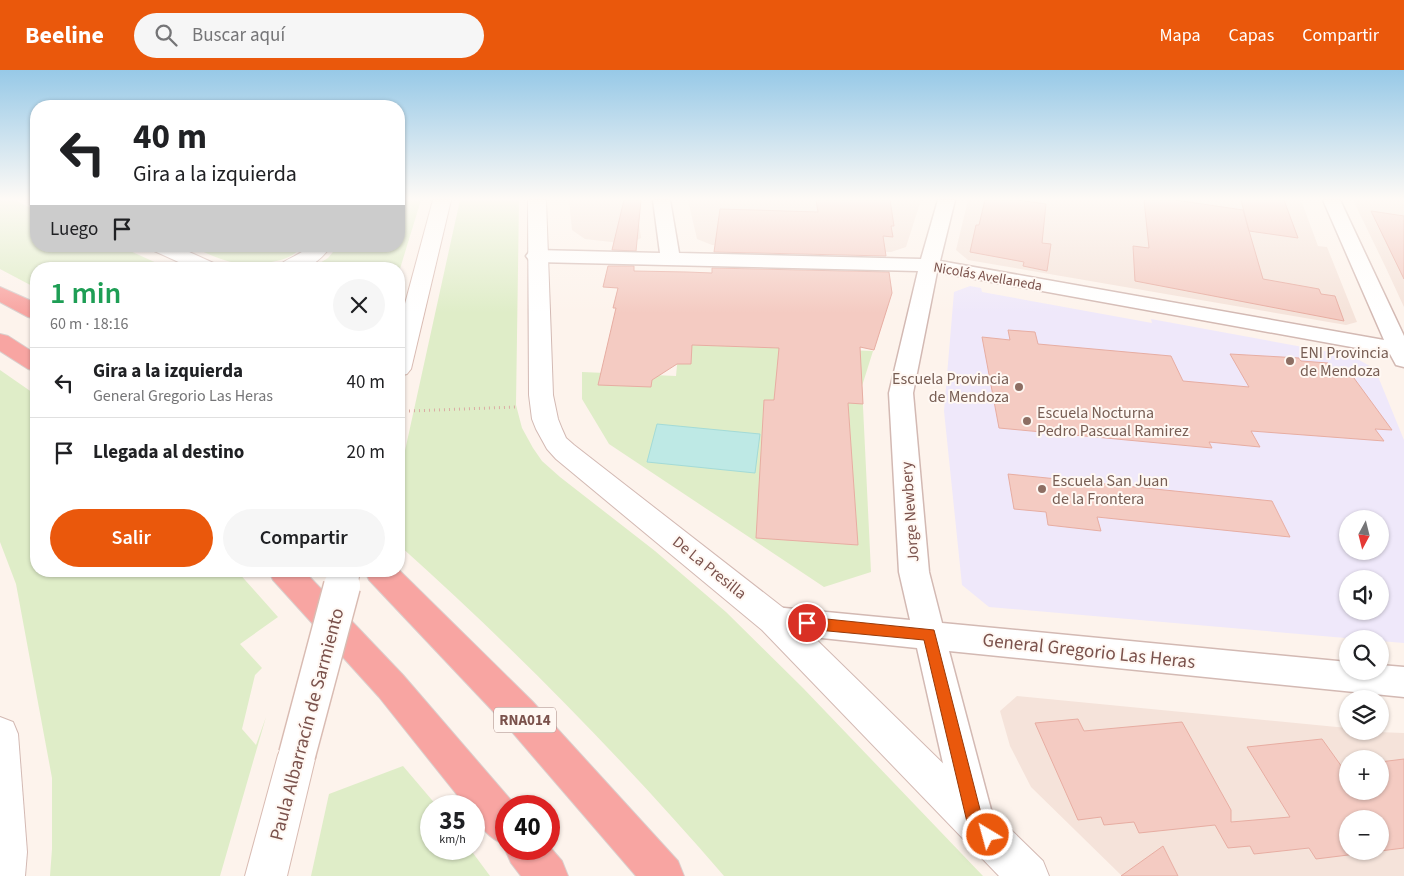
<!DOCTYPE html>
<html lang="es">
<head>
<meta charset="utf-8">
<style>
  :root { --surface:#fff; --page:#f6f6f6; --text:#202124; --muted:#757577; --line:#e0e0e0; --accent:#ea580c }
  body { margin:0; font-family:"Source Sans 3",sans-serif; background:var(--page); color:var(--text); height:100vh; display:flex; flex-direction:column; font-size:19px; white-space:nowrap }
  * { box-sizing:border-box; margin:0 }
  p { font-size:16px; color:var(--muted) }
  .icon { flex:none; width:28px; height:28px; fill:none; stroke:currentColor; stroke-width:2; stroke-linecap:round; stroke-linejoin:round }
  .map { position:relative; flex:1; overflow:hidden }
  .panel { position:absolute; left:30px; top:192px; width:375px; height:315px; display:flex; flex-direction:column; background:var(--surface); border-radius:20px; box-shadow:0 1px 4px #0004 }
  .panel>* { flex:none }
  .hud { position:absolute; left:30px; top:30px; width:375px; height:152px; border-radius:20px; box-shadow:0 1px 4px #0004; background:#fff; color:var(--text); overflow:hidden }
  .needle { width:32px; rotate:187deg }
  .controls { position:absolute; left:1339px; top:440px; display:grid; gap:10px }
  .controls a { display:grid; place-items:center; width:50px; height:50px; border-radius:50%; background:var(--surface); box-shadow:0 1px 4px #0004; font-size:25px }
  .speed { position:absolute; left:420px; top:725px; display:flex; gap:10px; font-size:25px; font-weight:700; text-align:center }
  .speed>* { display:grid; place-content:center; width:65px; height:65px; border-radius:50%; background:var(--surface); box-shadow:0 1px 4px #0004; line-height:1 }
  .speed small { font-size:12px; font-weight:400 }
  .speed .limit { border:8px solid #d22; background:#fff; color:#111 }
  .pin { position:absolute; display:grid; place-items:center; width:42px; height:42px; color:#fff; margin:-21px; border:2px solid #fff; border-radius:50%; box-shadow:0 1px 5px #0007 }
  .me { position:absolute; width:55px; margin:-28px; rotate:323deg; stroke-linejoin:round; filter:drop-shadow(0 0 4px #0008) }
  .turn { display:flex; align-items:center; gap:18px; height:105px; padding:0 20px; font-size:22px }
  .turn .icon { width:65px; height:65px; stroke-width:2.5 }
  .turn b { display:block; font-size:35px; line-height:42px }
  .then { display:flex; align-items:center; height:48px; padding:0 20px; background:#0003; gap:10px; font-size:19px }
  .round { display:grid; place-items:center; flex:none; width:52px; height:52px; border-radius:26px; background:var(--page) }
  .headline { display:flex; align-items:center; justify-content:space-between; height:85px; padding:0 20px }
  h1 { font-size:30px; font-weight:600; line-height:38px; color:#1e9e55 }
  .cta { display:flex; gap:10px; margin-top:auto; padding:10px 20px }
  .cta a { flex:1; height:58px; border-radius:30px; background:var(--accent); color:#fff; font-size:20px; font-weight:600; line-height:58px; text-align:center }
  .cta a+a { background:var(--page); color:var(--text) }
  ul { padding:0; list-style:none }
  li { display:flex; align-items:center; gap:15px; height:70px; padding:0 20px; border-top:1px solid var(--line) }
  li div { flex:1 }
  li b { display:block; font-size:19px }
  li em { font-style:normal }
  header { display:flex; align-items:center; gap:30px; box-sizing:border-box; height:70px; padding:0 25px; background:var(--accent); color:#fff }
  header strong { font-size:24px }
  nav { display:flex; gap:28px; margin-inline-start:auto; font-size:18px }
  .search { width:350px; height:45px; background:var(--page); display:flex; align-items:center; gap:12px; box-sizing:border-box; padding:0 18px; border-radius:28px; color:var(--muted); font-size:19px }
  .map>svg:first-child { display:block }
</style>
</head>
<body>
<header>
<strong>Beeline</strong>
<div class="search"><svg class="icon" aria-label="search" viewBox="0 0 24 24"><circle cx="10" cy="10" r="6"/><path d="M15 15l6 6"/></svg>Buscar aquí</div>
<nav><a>Mapa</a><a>Capas</a><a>Compartir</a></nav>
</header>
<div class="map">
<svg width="1404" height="806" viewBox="0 0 1404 806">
  <rect width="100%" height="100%" fill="#fdf3ec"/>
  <!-- residential -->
  <g fill="#f5e3da" fill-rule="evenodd">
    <path d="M569,130H636L641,168L629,174L585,169L572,160Z"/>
    <path d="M688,130H921L906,177L891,182L712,175L697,169Z"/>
    <path d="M968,130H1301L1318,176L1327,177L1357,252L1346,255L968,190L956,180Z"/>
    <path d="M1353,130H1404V237L1386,198Z"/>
    <path d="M1017,626L1347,658L1348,661L1404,663V806H1122L1031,717L1010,676L1000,641ZM1348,689H1380V721H1348ZM1348,749H1380V781H1348Z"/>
  </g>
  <!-- education -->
  <path fill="#efe8fa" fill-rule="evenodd" d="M970,216L981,218L982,222L1152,253L1151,249L1352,286L1375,299L1404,370V573L1380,571V569H1357L989,537L962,515L944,341L954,222ZM1348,449H1380V481H1348ZM1348,509H1380V541H1348Z"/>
  <!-- green -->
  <g fill="#dfedc8">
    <path d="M0,130H14L36,140V176H119L170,199H36V218L0,199Z"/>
    <path d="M399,130H421L399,202V199H310L328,188L338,176H399Z"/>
    <path d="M460,130H519L516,335L522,358L533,378L542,391L560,407L655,481L726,542L803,618L983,806H724C623,689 514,578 399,475C399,453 409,428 399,408Z"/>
    <path d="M190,176H302C296,185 286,189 276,191C240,200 222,190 190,176Z"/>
    <path d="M679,274L873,281L862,316L871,502L824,517L609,374L582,329V302L676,306Z"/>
    <path d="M0,300L36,325V501H237L278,547L240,574L262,598L255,605L242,659L256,675L266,647L220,806H50L52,779V708L16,514L0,472Z"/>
    <path d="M403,696L437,736H431V779H470L490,806H311L329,724Z"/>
  </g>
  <!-- water -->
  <path fill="#bee9e5" stroke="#a4dbd7" d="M657,354L760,364L755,403L647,392Z"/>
  <!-- building -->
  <g fill="#f4cbc2" stroke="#e7ada2">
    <path d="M624,130H641L636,181L612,180Z"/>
    <path d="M816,130H890L894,156H891L893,167L883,166L886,186L714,182L720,139L818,142Z"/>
    <path d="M985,130H1018L1046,134L1042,173L1051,174L1047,201L1023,196L1024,192L970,182L976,155H979Z"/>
    <path d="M1144,130H1175L1243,140L1263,209L1319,219L1321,224L1335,226L1344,251L1135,211L1133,176L1149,178Z"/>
    <path d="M1241,130H1284L1298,168L1249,161Z"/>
    <path d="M1371,141L1404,146V209Z"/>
    <path d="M608,196H634V201L687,202L712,203V198L889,202L892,223L874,280L860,277L863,334L848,333L858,475L756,468L764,330H774L779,278L692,275L691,294H677L652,310L651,317L598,315L616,238H613L618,218L603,217Z"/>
    <path d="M1008,260L1035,262L1038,274L1171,286L1183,311L1249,317L1230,284L1299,288L1301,291L1328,293L1335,303L1351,304L1392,360L1375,359L1384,371L1251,361L1260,377L1209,372L1212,378L999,358L982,267L1010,270Z"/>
    <path d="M1008,404L1272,431L1290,467L1097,447L1101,461L1048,455L1046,442L1014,439Z"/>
    <path d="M1078,649L1084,661L1182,652L1231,740V752L1290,747L1247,677L1322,669L1342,697L1348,696V721H1380V692L1404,689V778L1380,781V749H1348V781H1380L1316,789L1309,778L1254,784L1250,776L1228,778L1215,755L1139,763L1134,752L1104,755L1101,747L1078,750L1035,653Z"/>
    <path d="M1163,776L1178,806H1121Z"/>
  </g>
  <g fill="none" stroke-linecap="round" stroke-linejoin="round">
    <defs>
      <path id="minor" d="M653,130H670L679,183L921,189L938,130H955L940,191L1384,270L1323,130H1340L1404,266V297L1396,295L1390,284L937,202L913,323L929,502L942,553L1348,592V601H1380V595L1404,597V627L949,581L994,751L988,764L975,770L962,764L956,751L917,578L774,563L763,559L758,550L763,541L774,537L910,550L899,502L889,323L918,201L536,192L529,190L526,186L529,182L536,180L660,183Z"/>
      <g id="tertiary">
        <path d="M528,130H546L553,325L558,349L562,359L566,368L574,375L786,540L1043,791L1049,806H999L762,560L556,389L547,379L536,359L532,349L529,325Z"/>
        <path d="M149,176H176L218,195L221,199H194L152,180Z"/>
        <path d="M310,176H331C314,200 301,199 275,199C280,191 301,185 310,176Z"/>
        <path d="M0,647L13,652L18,664L27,782L25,806H0Z"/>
      </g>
      <g id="secondary">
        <path d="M433,130H451L411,299L407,304L399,306V256Z"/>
        <path d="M297,667L310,672L316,685L287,806H245L278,685L284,672Z"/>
      </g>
      <g id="motorway">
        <path d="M0,217L36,233V249L28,247L0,232Z"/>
        <path d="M0,264L8,266L36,284V301L28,299L0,281Z"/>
        <path d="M399,500L532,631L678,791L684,806H636L506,655L369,510L365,501Z"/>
        <path d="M269,501H304L403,605L516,736H506V775C490,769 474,754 474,736H466L379,627L273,510Z"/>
        <path d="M506,775V779H549V776L562,791L568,806H521L511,793L505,779Z"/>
      </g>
    </defs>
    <!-- minor casing -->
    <use href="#minor" stroke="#d3b9b3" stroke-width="3"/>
    <!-- tertiary casing -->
    <use href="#tertiary" stroke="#d3b9b3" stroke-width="2"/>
    <!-- secondary casing -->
    <use href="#secondary" stroke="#d9bbb2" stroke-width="2"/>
    <!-- motorway casing -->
    <use href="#motorway" stroke="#dacfcd" stroke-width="2"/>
    <!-- path -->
    <path stroke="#daada4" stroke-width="3" stroke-dasharray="1 4" stroke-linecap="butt" d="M409,341L516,337"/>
    <!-- minor -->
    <use href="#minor" fill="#fff" fill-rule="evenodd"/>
    <!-- tertiary -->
    <use href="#tertiary" fill="#fff" fill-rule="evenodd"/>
    <!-- secondary -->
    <use href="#secondary" fill="#fff" fill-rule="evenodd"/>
    <!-- motorway -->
    <use href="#motorway" fill="#f8a5a2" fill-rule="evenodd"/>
    <defs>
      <path id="secondary-bridge-far1" d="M342,517L346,501"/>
      <path id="secondary-bridge" d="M297,685L342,516"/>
    </defs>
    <!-- secondary-bridge-far1 casing -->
    <use href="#secondary-bridge-far1" stroke="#d9bbb2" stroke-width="30" stroke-linecap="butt"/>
    <!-- secondary-bridge casing -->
    <use href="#secondary-bridge" stroke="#d9bbb2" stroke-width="39" stroke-linecap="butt"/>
    <!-- secondary-bridge-far1 -->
    <use href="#secondary-bridge-far1" stroke="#fff" stroke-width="28"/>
    <!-- secondary-bridge -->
    <use href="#secondary-bridge" stroke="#fff" stroke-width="36"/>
  </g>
  <!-- sky -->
  <linearGradient id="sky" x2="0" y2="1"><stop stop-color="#97c9e7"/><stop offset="0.53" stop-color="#fefaf6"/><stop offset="1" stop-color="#fefaf6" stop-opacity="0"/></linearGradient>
  <rect width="1404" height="243" fill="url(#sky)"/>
  <!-- route -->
  <path fill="#ea580c" stroke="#983908" d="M807,547L934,560L982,747L994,760L997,765L994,771L988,774C979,770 971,761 967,752L924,570L807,559L803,557L801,553L803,549Z"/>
  <!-- markers -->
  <g fill="#8d6e63" stroke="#fff8f3" stroke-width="2">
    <circle cx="1290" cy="291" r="5"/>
    <circle cx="1019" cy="317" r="5"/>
    <circle cx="1027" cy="351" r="5"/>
    <circle cx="1042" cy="419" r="5"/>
  </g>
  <g text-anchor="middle" stroke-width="4" stroke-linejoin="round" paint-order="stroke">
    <!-- far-street labels -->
    <g font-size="14" fill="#7b524c" stroke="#fff8f3">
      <text transform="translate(988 206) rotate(10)" y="5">Nicolás Avellaneda</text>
    </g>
    <!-- shield labels -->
    <rect fill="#fff8f3" stroke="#a3847e" stroke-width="1" x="494" y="637.5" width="62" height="25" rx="4"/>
    <g font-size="15" font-weight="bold" fill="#7b524c">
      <text x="525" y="655">RNA014</text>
    </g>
    <!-- education labels -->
    <g font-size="16" fill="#785e54" stroke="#fff8f3" text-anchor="start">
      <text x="1300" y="288">ENI Provincia<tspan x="1300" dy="18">de Mendoza</tspan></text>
      <text x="1009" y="314" text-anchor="end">Escuela Provincia<tspan x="1009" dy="18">de Mendoza</tspan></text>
      <text x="1037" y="348">Escuela Nocturna<tspan x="1037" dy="18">Pedro Pascual Ramirez</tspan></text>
      <text x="1052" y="416">Escuela San Juan<tspan x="1052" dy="18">de la Frontera</tspan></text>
    </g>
    <!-- street labels -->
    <g font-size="16" fill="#7b524c" stroke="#fff8f3">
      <text transform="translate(909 442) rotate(-94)" y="6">Jorge Newbery</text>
      <text transform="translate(710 497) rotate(39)" y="6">De La Presilla</text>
    </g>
    <!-- near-street labels -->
    <g font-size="19" fill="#7b524c" stroke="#fff8f3">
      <text transform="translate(1089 580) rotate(6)" y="7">General Gregorio Las Heras</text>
      <text transform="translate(306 654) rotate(-75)" y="7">Paula Albarracín de Sarmiento</text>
    </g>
  </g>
</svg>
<div class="controls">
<a><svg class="needle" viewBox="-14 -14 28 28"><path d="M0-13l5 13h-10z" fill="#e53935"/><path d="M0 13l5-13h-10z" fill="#757577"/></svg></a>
<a><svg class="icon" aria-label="sound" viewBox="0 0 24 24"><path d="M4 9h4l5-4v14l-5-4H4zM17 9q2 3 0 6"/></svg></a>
<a><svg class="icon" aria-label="search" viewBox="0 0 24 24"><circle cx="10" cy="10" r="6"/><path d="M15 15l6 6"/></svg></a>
<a><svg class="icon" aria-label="layers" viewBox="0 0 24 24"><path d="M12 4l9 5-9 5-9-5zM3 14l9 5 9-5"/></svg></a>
<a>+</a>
<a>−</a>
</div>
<div class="speed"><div>35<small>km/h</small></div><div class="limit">40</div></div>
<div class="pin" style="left:807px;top:553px;background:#d93025"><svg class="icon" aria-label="arrive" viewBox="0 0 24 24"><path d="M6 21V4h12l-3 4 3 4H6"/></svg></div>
<svg class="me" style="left:988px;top:765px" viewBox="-20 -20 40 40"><circle r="17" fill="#ea580c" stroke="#fff" stroke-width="3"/><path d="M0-11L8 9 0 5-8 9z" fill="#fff"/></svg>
<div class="hud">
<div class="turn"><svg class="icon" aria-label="left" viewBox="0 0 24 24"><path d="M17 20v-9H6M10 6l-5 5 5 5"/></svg><div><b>40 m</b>Gira a la izquierda</div></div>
<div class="then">Luego<svg class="icon" aria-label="arrive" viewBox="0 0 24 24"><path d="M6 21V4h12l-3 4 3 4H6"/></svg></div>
</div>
<section class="panel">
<div class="headline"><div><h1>1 min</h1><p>60 m · 18:16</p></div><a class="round"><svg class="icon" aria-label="close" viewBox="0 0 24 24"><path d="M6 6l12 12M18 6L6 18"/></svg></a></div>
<ul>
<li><svg class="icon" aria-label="left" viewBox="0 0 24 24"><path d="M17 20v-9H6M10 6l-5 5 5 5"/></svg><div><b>Gira a la izquierda</b><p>General Gregorio Las Heras</p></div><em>40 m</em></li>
<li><svg class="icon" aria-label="arrive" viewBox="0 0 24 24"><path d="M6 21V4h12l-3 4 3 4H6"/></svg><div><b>Llegada al destino</b></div><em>20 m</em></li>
</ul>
<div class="cta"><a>Salir</a><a>Compartir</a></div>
</section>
</div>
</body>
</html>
